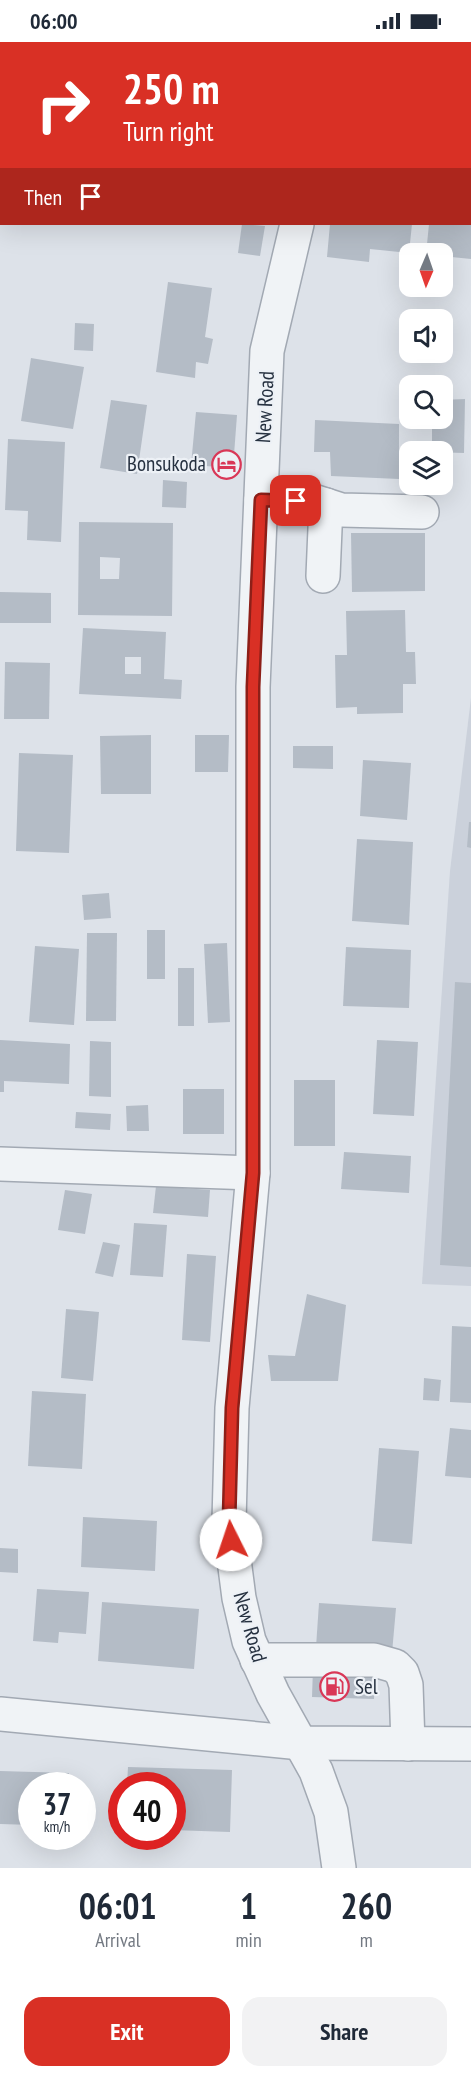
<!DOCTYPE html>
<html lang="en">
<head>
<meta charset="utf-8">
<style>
  :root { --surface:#fff; --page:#f2f2f3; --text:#1f2937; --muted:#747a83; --accent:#d93025 }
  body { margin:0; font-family:"PT Sans Narrow",sans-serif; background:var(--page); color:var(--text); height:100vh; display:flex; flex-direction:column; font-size:22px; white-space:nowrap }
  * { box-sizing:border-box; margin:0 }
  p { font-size:20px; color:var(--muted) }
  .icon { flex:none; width:33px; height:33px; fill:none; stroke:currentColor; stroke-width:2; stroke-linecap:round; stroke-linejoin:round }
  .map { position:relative; height:1826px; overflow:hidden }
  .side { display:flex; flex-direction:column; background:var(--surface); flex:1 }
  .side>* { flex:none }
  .banner { position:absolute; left:0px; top:0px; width:471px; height:183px; box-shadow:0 6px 24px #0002; background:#d93025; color:#fff; overflow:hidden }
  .needle { width:39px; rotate:182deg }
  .fabs { position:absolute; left:399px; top:201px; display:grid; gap:12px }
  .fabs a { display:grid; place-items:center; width:54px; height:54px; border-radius:12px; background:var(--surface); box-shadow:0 6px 24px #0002; font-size:30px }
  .speed { position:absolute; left:18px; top:1730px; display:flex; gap:12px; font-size:30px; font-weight:700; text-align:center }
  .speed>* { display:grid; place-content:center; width:78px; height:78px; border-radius:50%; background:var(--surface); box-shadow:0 6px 24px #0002; line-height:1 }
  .speed small { font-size:15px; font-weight:400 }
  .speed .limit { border:9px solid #d22; background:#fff; color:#111 }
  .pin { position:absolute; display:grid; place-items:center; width:51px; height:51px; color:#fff; margin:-26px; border-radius:12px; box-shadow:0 3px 9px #0006 }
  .me { position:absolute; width:66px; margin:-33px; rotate:356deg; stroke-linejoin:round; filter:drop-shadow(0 0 4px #0008) }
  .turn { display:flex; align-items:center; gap:21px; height:126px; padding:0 24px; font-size:27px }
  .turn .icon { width:78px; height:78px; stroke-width:2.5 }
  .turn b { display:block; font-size:42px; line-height:51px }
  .then { display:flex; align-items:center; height:57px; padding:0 24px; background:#0003; gap:12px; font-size:22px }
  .eta { display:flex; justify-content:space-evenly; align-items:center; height:102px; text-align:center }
  .eta b { font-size:36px; font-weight:800; line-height:42px }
  .action { display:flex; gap:12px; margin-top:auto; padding:12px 24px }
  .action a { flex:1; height:69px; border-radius:18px; background:var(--accent); color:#fff; font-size:24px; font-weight:800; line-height:69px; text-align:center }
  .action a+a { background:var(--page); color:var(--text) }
  .status { display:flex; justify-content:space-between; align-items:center; height:42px; padding:0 30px; background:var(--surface); direction:ltr }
  .status svg { height:16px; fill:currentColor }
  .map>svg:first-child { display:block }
</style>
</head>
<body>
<div class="status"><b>06:00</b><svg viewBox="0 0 49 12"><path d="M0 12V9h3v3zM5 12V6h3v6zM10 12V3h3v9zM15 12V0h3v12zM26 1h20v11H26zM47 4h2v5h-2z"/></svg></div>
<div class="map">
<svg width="471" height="1826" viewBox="0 0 471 1826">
  <rect width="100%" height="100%" fill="#dde2e9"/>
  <!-- built -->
  <path fill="#cbd1db" d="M471,656V1244L422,1242L450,829Z"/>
  <!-- building -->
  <g fill="#b4bcc6" fill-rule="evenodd">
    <path d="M242,182L265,184L260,214L238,211Z"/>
    <path d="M330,182H412L409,211L370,207L369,220L327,215Z"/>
    <path d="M429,182H471V217L442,214V212H426Z"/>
    <path d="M168,240L212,246L205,295L213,297L208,322L196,320L195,336L156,330Z"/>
    <path d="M75,281L94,282L93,309L74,308Z"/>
    <path d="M31,316L84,325L73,387L21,379Z"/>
    <path d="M465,357L464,411L432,410V376H442V358Z"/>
    <path d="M111,358L147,363L137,432L100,426Z"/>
    <path d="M196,370L237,373L233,426L191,423Z"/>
    <path d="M315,378L399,382V437L331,434L330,410H314Z"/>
    <path d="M8,397L65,400L61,500L27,498L28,469L5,468Z"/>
    <path d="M163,438L187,440L186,466L162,465Z"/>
    <path d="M79,480L173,481L172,574L78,573ZM100,515L120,516L119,537H100Z"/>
    <path d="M351,491H425V549L352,550Z"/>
    <path d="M0,550L51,551V581H0Z"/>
    <path d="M405,568L406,610H415L416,642H403V671L357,672V665L336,666L335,613H347L346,569Z"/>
    <path d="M83,586L166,590L164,637L182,638L181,657L79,652ZM125,615H141V632H125Z"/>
    <path d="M5,620L50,621L49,677H4Z"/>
    <path d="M151,693V752H101L100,694Z"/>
    <path d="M195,693H229L228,730H195Z"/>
    <path d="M293,704H333V727L293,726Z"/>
    <path d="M19,711L73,713L69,811L16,809Z"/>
    <path d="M363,718L411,721L407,778L360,774Z"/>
    <path d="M469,780H471V806L467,805Z"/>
    <path d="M357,797L413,800L409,883L352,879Z"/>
    <path d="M109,851L111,876L84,878L82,853Z"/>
    <rect x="147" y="888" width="18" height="49"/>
    <path d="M87,891H117L116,979H86Z"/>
    <path d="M227,901L230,980L208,981L204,902Z"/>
    <path d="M35,904L79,907L74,983L29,980Z"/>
    <path d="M346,905L411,908L409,966L343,964Z"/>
    <rect x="178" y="926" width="16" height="58"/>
    <path d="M455,940L471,941V1225L440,1223Z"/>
    <path d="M0,998L70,1002L69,1042L4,1039V1050H0Z"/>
    <path d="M377,998L418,1000L414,1074L373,1072Z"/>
    <path d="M90,999L111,1000V1055L89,1054Z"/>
    <rect x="294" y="1038" width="41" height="66"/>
    <rect x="183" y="1047" width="41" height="45"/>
    <path d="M148,1063L149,1089H127L126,1064Z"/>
    <path d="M76,1070L111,1072L110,1088L75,1086Z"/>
    <path d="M344,1110L411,1114L409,1151L341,1147Z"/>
    <path d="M156,1144L210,1148L208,1175L153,1171Z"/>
    <path d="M65,1148L92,1152L85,1192L58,1188Z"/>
    <path d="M134,1181L167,1183L163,1235L130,1233Z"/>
    <path d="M103,1200L120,1203L113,1235L95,1231Z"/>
    <path d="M187,1212L216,1214L210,1300L182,1298Z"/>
    <path d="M307,1252L346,1263L338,1339H271L268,1313L295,1314Z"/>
    <path d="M66,1267L99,1270L93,1339L61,1336Z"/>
    <path d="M452,1284L471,1285V1361L450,1360Z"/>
    <path d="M424,1336L441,1338L439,1359L423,1358Z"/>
    <path d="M32,1349L86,1352L82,1427L28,1424Z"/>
    <path d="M450,1386L471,1388V1436L445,1434Z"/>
    <path d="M379,1406L419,1409L412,1502L372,1499Z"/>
    <path d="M83,1475L157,1479L155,1529L81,1525Z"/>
    <path d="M0,1506L18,1507V1531L0,1530Z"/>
    <path d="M37,1547L89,1550L86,1592L59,1590L58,1601L33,1599Z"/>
    <path d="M102,1560L199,1567L194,1627L98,1619Z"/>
    <path d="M319,1561L396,1566L392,1611L316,1605Z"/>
    <path d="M313,1626L375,1628L374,1657L312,1655Z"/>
    <path d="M128,1725L232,1728L230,1790L172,1788V1743H127Z"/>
    <path d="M0,1729L69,1731L68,1743H32V1783L0,1782Z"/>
  </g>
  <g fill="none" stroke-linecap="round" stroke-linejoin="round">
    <defs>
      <g id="minor">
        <path d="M141,0L150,2"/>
        <path d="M271,2V0"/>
        <path d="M0,21H2"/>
        <path d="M470,55H471"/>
        <path d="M297,182L267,309L253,645V1131L232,1366L229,1479L239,1556L249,1599L273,1652L316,1729L331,1770L339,1826"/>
        <path d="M261,458L313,459L341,468L422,470"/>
        <path d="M323,534L326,463"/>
        <path d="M0,1122L253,1131"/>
        <path d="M257,1618H374L395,1624L402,1631L406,1643L408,1702"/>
        <path d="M0,1672L301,1701L471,1702"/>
      </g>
    </defs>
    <!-- minor casing -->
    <use href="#minor" stroke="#a2a9b3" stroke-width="36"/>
    <!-- minor -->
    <use href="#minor" stroke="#f0f3f6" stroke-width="33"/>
  </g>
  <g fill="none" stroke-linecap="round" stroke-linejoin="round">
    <defs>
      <path id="route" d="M231,1498L229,1479L232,1366L253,1131V645L261,458L296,459"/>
    </defs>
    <!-- route casing -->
    <use href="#route" stroke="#8d1f18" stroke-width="15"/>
    <!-- route -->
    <use href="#route" stroke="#d93025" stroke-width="10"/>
  </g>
  <!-- icons -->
  <defs>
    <symbol id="hotel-ring" viewBox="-11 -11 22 22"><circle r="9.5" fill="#edf1f6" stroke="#d93757" stroke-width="1.5"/><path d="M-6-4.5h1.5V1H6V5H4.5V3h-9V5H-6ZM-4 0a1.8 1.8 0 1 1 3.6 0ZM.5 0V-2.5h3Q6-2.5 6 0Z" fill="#d93757"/></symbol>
    <symbol id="fuel-ring" viewBox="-11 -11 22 22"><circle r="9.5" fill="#edf1f6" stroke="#d93757" stroke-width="1.5"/><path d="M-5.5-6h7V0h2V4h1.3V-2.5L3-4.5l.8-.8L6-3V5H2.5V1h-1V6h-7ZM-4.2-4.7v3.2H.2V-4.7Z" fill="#d93757"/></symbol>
  </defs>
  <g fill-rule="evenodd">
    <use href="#hotel-ring" x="210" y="406" width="33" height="33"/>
    <use href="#fuel-ring" x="318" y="1628" width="33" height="33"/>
  </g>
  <g text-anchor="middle" stroke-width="4.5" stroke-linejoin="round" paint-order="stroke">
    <!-- street labels -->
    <g font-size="21" fill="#263140" stroke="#edf1f6">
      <text transform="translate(265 365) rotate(-87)" y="7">New Road</text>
      <text transform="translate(250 1585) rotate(74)" y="7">New Road</text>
    </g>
    <!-- poi labels -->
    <g font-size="21" fill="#263140" stroke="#edf1f6" text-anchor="end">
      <text x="206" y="429">Bonsukoda</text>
      <text x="355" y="1652" text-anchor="start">Sel</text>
    </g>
  </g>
</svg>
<div class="fabs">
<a><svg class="needle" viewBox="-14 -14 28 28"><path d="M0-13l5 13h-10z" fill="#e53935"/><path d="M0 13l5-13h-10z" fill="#747a83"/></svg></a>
<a><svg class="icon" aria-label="sound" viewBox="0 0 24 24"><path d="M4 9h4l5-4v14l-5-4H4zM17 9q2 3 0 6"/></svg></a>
<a><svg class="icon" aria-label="search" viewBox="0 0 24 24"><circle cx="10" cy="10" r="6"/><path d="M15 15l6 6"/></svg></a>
<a><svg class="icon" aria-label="layers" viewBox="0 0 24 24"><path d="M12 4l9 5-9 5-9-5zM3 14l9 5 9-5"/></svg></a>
</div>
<div class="speed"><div>37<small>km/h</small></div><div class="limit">40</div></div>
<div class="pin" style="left:296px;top:459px;background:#d93025"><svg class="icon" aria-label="arrive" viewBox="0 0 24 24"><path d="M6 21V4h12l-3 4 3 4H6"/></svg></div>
<svg class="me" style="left:231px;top:1498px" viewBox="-20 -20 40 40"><circle r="19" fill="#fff"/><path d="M0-13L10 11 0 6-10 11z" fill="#d93025"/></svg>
<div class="banner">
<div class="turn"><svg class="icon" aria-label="right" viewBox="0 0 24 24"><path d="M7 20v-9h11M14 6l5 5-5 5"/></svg><div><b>250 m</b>Turn right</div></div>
<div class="then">Then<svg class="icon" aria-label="arrive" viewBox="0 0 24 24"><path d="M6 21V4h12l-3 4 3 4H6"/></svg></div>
</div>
</div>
<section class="side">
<div class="eta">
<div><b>06:01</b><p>Arrival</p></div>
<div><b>1</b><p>min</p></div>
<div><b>260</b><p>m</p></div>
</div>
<div class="action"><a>Exit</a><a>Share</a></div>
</section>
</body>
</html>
